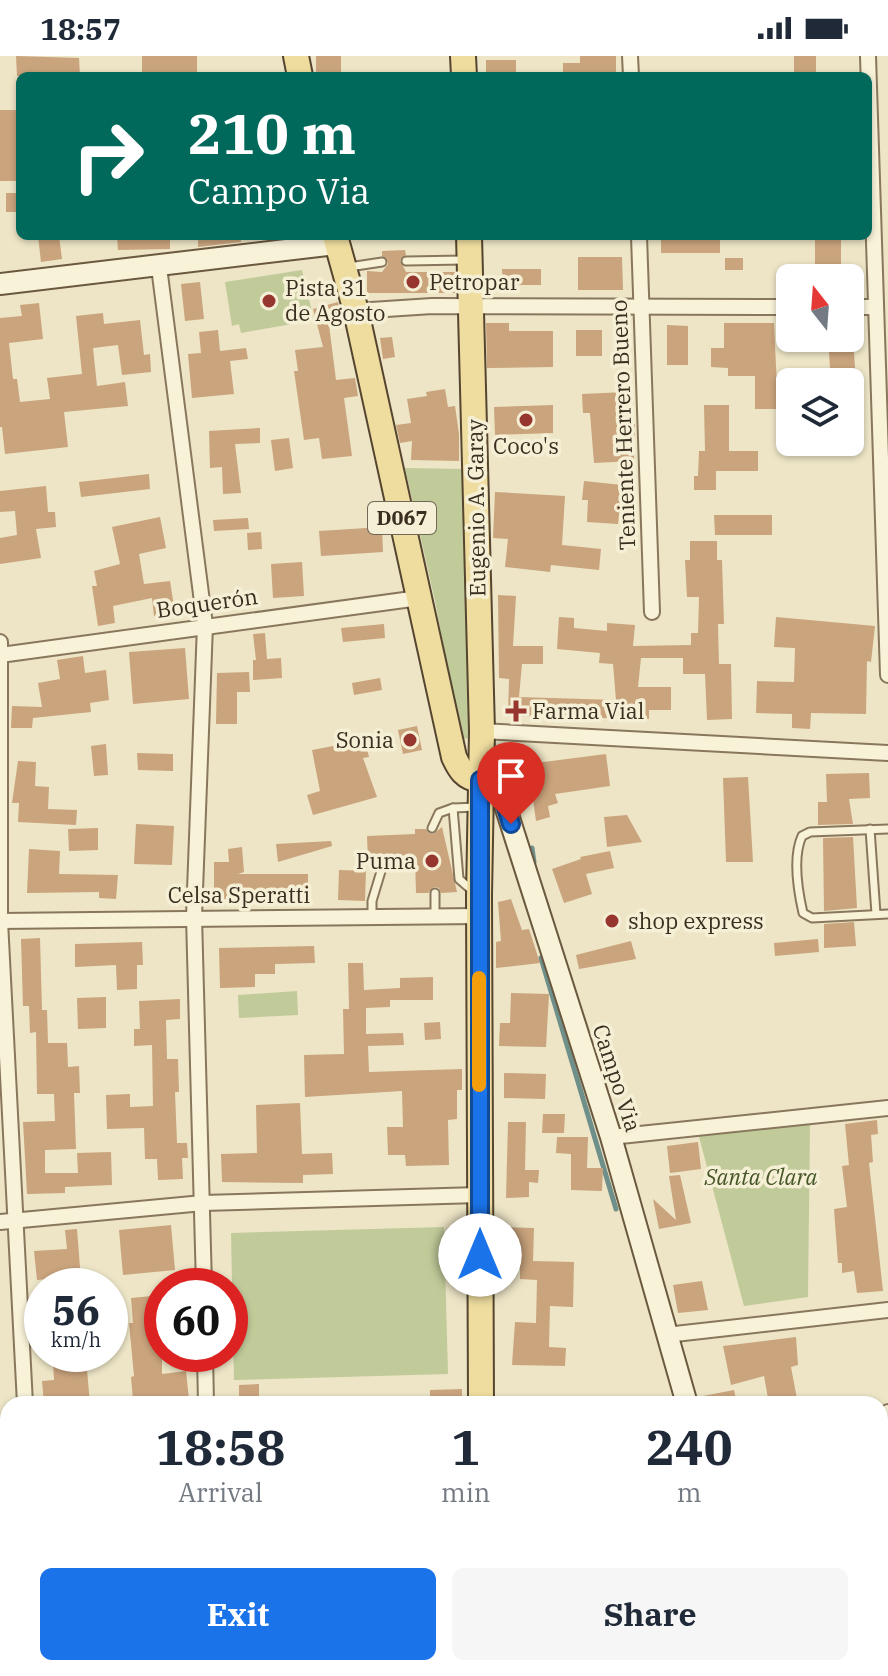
<!DOCTYPE html>
<html lang="en">
<head>
<meta charset="utf-8">
<style>
  :root { --surface:#fff; --page:#f6f6f7; --text:#1f2937; --muted:#747a83; --accent:#1a73e8 }
  body { margin:0; font-family:"IBM Plex Serif",serif; background:var(--page); color:var(--text); height:100vh; display:flex; flex-direction:column; font-size:30px; white-space:nowrap }
  * { box-sizing:border-box; margin:0 }
  p { font-size:26px; color:var(--muted) }
  .icon { flex:none; width:44px; height:44px; fill:none; stroke:currentColor; stroke-width:2; stroke-linecap:round; stroke-linejoin:round }
  .map { position:relative; flex:1; overflow:hidden }
  .panel { position:absolute; left:0px; top:1340px; width:888px; height:280px; display:flex; flex-direction:column; background:var(--surface); border-radius:24px 24px 0 0; box-shadow:0 2px 6px #0004 }
  .panel>* { flex:none }
  .guide { position:absolute; left:16px; top:16px; width:856px; height:168px; border-radius:12px; box-shadow:0 2px 6px #0004; background:#00695c; color:#fff; overflow:hidden }
  .needle { width:52px; rotate:343deg }
  .fabs { position:absolute; left:776px; top:208px; display:grid; gap:16px }
  .fabs a { display:grid; place-items:center; width:88px; height:88px; border-radius:12px; background:var(--surface); box-shadow:0 2px 6px #0004; font-size:40px }
  .speed { position:absolute; left:24px; top:1212px; display:flex; gap:16px; font-size:40px; font-weight:700; text-align:center }
  .speed>* { display:grid; place-content:center; width:104px; height:104px; border-radius:50%; background:var(--surface); box-shadow:0 2px 6px #0004; line-height:1 }
  .speed small { font-size:20px; font-weight:400 }
  .speed .limit { border:12px solid #d22; background:#fff; color:#111 }
  .pin { position:absolute; display:grid; place-items:center; width:68px; height:68px; color:#fff; margin:-82px -34px; border-radius:50% 50% 50% 0; rotate:-45deg; box-shadow:0 0 8px #0007 }
  .pin .icon { rotate:45deg }
  .me { position:absolute; width:88px; margin:-44px; rotate:0deg; stroke-linejoin:round; filter:drop-shadow(0 0 6px #0008) }
  .turn { display:flex; align-items:center; gap:28px; height:168px; padding:0 40px; font-size:36px }
  .turn .icon { width:104px; height:104px; stroke-width:2.5 }
  .turn b { display:block; font-size:56px; line-height:68px }
  .eta { display:flex; justify-content:space-evenly; align-items:center; height:136px; text-align:center }
  .eta b { font-size:48px; font-weight:700; line-height:56px }
  .action { display:flex; gap:16px; margin-top:auto; padding:16px 40px }
  .action a { flex:1; height:92px; border-radius:12px; background:var(--accent); color:#fff; font-size:32px; font-weight:700; line-height:92px; text-align:center }
  .action a+a { background:var(--page); color:var(--text) }
  .status { display:flex; justify-content:space-between; align-items:center; height:56px; padding:0 40px; background:var(--surface); direction:ltr }
  .status svg { height:22px; fill:currentColor }
  .map>svg:first-child { display:block }
</style>
</head>
<body>
<div class="status"><b>18:57</b><svg viewBox="0 0 49 12"><path d="M0 12V9h3v3zM5 12V6h3v6zM10 12V3h3v9zM15 12V0h3v12zM26 1h20v11H26zM47 4h2v5h-2z"/></svg></div>
<div class="map">
<svg width="888" height="1620" viewBox="0 0 888 1620">
  <rect width="100%" height="100%" fill="#ede5c6"/>
  <!-- green -->
  <g fill="#c1cb9a">
    <path d="M302,214L314,264L241,277L239,268L232,270L225,226Z"/>
    <path d="M405,412L463,413L470,677L468,682L464,683L460,679L435,545Z"/>
    <path d="M297,935L298,959L239,962L238,939Z"/>
    <path d="M810,1068L808,1241L744,1250L698,1077Z"/>
    <path d="M444,1171L448,1318L234,1324L231,1177Z"/>
    <path d="M232,1612H465L466,1620H233Z"/>
  </g>
  <g fill="none" stroke-linecap="round" stroke-linejoin="round">
    <!-- stream -->
    <g stroke="#6e8f8a" stroke-width="5">
      <path d="M532,792L534,806"/>
      <path d="M541,902L616,1153"/>
    </g>
  </g>
  <!-- building -->
  <g fill="#caa47d">
    <path d="M16,0L79,2L80,20H17Z"/>
    <rect x="142" y="0" width="55" height="20"/>
    <rect x="316" y="0" width="25" height="20"/>
    <path d="M580,0H616V20H563V7H580Z"/>
    <rect x="794" y="0" width="22" height="20"/>
    <rect x="486" y="4" width="30" height="14"/>
    <path d="M0,54H20V94H16V125H0Z"/>
    <rect x="6" y="137" width="14" height="19"/>
    <path d="M38,180H59L62,203L41,206Z"/>
    <path d="M117,180H170V193L118,194Z"/>
    <path d="M198,180H241V186L198,191Z"/>
    <rect x="661" y="180" width="59" height="17"/>
    <rect x="815" y="180" width="26" height="42"/>
    <path d="M405,194L406,199L400,204L406,216H455V237H367V215L382,216L388,208L387,203L382,200V195Z"/>
    <path d="M578,201H622L623,234H578Z"/>
    <rect x="725" y="202" width="18" height="12"/>
    <path d="M502,213H541V229H503Z"/>
    <path d="M200,226L204,263L185,265L181,228Z"/>
    <path d="M338,246L343,266L329,269L336,324L355,322L358,340L344,342L352,400L322,403L319,382L304,384L294,315H298L295,294L323,291L313,253Z"/>
    <path d="M39,247L43,283L9,287L13,323H17L20,346L50,343L47,322L82,318L76,260L103,257L104,268L140,264L144,299L150,298L151,316L122,319L118,289L93,292L97,330L125,326L128,350L64,356L68,391L5,398L2,371H0V262L22,260L20,249Z"/>
    <path d="M486,267H509V275H553V311L487,312Z"/>
    <path d="M724,267H774L778,353H755V320H728V312L711,311V292H724Z"/>
    <path d="M667,269L688,270V309H667Z"/>
    <path d="M218,274L220,295L246,292L248,303L230,305L234,338L192,342L188,298L201,297L199,276Z"/>
    <rect x="576" y="274" width="26" height="26"/>
    <path d="M392,281L395,301L383,303L380,282Z"/>
    <path d="M828,282H853L856,326H831Z"/>
    <path d="M445,333L448,351L455,350L459,378V405L411,404L412,385L400,387L396,369L411,367L407,343L427,340L426,336Z"/>
    <path d="M625,336L626,368H635L634,405L594,407L590,357H583L582,338Z"/>
    <path d="M553,349V377L495,379L494,351Z"/>
    <path d="M704,349H729V395H758V415H716V434H694V420H698L699,395H705Z"/>
    <path d="M260,372V387L235,388L241,437L223,438L222,411L210,412L209,375Z"/>
    <path d="M289,382L293,412L275,415L271,384Z"/>
    <path d="M149,418L150,433L81,441L79,426Z"/>
    <path d="M584,425L622,429L618,468L587,466L588,444H582Z"/>
    <path d="M46,430L48,456H55L56,471L36,473L41,502L0,508V482L17,479L15,455L0,456V435Z"/>
    <path d="M495,436L565,440L562,489L601,493L599,514L551,509L550,516L505,511L508,483L493,482Z"/>
    <path d="M714,459H772V479H715Z"/>
    <path d="M160,461L166,492L139,498L144,528L170,525L175,557L154,560L152,542L113,550L115,567L98,570L92,530H97L94,515L120,508L112,471Z"/>
    <path d="M248,462L249,473L214,475L213,464Z"/>
    <path d="M382,471L383,496L321,500L319,475Z"/>
    <path d="M261,476L262,493L248,494L247,477Z"/>
    <path d="M690,485H717V504H722L724,568H718L719,608H731L732,663L707,664L705,618H683V602H641L638,631H671V654H649V663L508,660L509,623L499,622L498,539L516,540L513,590H543V608H522L519,641L616,644L613,608L599,607L600,597L557,593L559,561L574,562V572L607,575V567L635,569L633,590L691,589V577H698L699,541H687L685,504H690Z"/>
    <path d="M302,506L304,540L273,542L271,508Z"/>
    <path d="M776,561L875,570L871,606L867,605L866,658L811,657L810,673L792,672V658L756,657L757,625L794,626L795,592L774,591Z"/>
    <path d="M384,568L385,582L343,586L341,572Z"/>
    <path d="M265,577L267,603L281,602L282,622L253,624V604H256L253,578Z"/>
    <path d="M185,592L189,643L133,648L129,596Z"/>
    <path d="M83,600L85,617L106,614L109,644L90,647L91,656L33,662L32,672H11L12,650L42,651L38,627L60,623L57,604Z"/>
    <path d="M249,616L250,636H237V668H216L217,617Z"/>
    <path d="M380,622L382,634L354,639L352,627Z"/>
    <path d="M417,670L422,694L403,698L398,674Z"/>
    <path d="M365,684L369,701L363,702L377,741L313,759L307,739L320,735L312,694Z"/>
    <path d="M106,688L108,719L94,720L91,690Z"/>
    <path d="M137,697L173,698V715L138,714Z"/>
    <path d="M606,698L610,730L555,738L558,747L548,750L550,761L536,765L528,708Z"/>
    <path d="M18,705L36,706L35,730L49,731L48,753L77,754L76,769L18,766L19,747H12Z"/>
    <path d="M869,717L870,742L849,743L853,768L818,769V746H827L826,718Z"/>
    <path d="M748,721L753,806H726L723,722Z"/>
    <path d="M627,759L642,786L607,791L604,761Z"/>
    <path d="M136,768L174,770L172,809L134,808Z"/>
    <path d="M442,771L457,836L441,837L439,832L434,831L428,837H416L415,801L368,804L367,780L415,778V773H426L429,777L433,778Z"/>
    <path d="M98,772V794L69,795L68,773Z"/>
    <path d="M853,781L857,852L824,855L823,782Z"/>
    <path d="M331,785L332,790L278,806L276,788Z"/>
    <path d="M242,791L244,816L238,818H308V847H277V836L239,839V844L214,843V806H229L228,793Z"/>
    <path d="M29,793L60,795L59,818L118,819L116,843L99,842V836L27,837Z"/>
    <path d="M610,795L614,812L586,818L592,838L564,847L552,813L581,803L580,801Z"/>
    <path d="M339,814L366,815L365,845L338,844Z"/>
    <path d="M511,843L522,874L529,873L540,907L496,912V886L501,885L498,846Z"/>
    <path d="M854,866L856,890L824,892V868Z"/>
    <path d="M40,882L42,954H47L48,987H67L68,1011L79,1010L80,1037H74L76,1093L45,1094V1117H78L77,1097L111,1096L112,1129L65,1131V1137L27,1138L23,1066L55,1065L54,1038H37L36,976L30,977L29,950H23L21,883Z"/>
    <path d="M818,883L819,896L775,900L774,887Z"/>
    <path d="M631,885L636,903L579,913L576,899Z"/>
    <path d="M142,886L143,909H137V933L117,934L116,909L75,911V888Z"/>
    <path d="M314,890L315,907L275,908V918H255V931L220,932L219,892Z"/>
    <path d="M348,907H363L364,934L400,932V922L433,921V944H390V951L366,952V978L403,977L404,989L368,990L369,1016L462,1013V1034H457V1063L448,1064L449,1109L406,1110L405,1099H388L387,1071H403L402,1035L305,1041L304,999L344,998L343,953H349Z"/>
    <path d="M511,937L549,938L546,991L499,990L500,967H510Z"/>
    <path d="M106,941V972L78,973L77,942Z"/>
    <path d="M180,943V963L166,964L167,1003H178L179,1036H175L177,1087H187L188,1102H182L183,1123L158,1124L157,1103H145L144,1072L107,1073L106,1039L130,1038V1051L153,1050L152,989L134,990V973H140L139,945Z"/>
    <path d="M440,966L441,983L425,984L424,967Z"/>
    <path d="M504,1017L546,1018L545,1043L504,1042Z"/>
    <path d="M300,1047L302,1098L332,1097L333,1118L303,1119V1127L222,1126L221,1098L257,1097L256,1049Z"/>
    <path d="M543,1058H565L564,1077H542Z"/>
    <path d="M877,1064L878,1078L871,1079L873,1106L869,1107L883,1235L857,1237L854,1215L842,1217V1207H838L834,1153L847,1151L842,1110L849,1109L845,1068Z"/>
    <path d="M508,1066H526L525,1114H539L538,1127L529,1126V1141L506,1142Z"/>
    <path d="M557,1081H588L587,1112H603L602,1135L571,1134V1098L556,1097Z"/>
    <path d="M698,1086L701,1113L670,1117L667,1090Z"/>
    <path d="M680,1119L691,1167L659,1173L653,1143L676,1164L669,1120Z"/>
    <path d="M171,1169L175,1214L123,1219L119,1174Z"/>
    <path d="M500,1171L534,1172L533,1205L574,1206L573,1251L550,1250L549,1291L566,1292L565,1310L512,1309L515,1266L536,1267L537,1224L520,1223V1193H500Z"/>
    <path d="M77,1173L81,1224L69,1226V1221L37,1224L34,1195L67,1193L65,1174Z"/>
    <path d="M702,1225L708,1254L678,1257L673,1229Z"/>
    <path d="M162,1239V1318L186,1315L189,1344L165,1347L164,1342L133,1345L131,1321L134,1320L129,1267H133L131,1242Z"/>
    <path d="M796,1281L798,1309L791,1311L798,1348H769L764,1320L731,1329L723,1290Z"/>
    <path d="M86,1302L90,1348H44L42,1325L54,1324L53,1305Z"/>
    <path d="M259,1328V1348H239V1329Z"/>
    <path d="M462,1333V1346L430,1347V1334Z"/>
    <path d="M734,1334L737,1348H700L698,1341Z"/>
  </g>
  <g fill="none" stroke-linecap="round" stroke-linejoin="round">
    <defs>
      <g id="lane">
        <path d="M406,205L464,204"/>
        <path d="M349,211L382,206"/>
        <path d="M453,752L459,823L474,836"/>
        <path d="M432,772L439,757L453,752L476,751"/>
        <path d="M870,773L876,858"/>
        <path d="M888,773L810,776L802,780C792,802 798,835 803,857L812,862L888,858"/>
        <path d="M435,837V860"/>
        <path d="M372,861V845L382,812"/>
      </g>
      <g id="street">
        <path d="M630,0L631,20"/>
        <path d="M868,0L888,619"/>
        <path d="M639,180L652,556"/>
        <path d="M159,211L205,569L194,861L204,1230"/>
        <path d="M850,251H876"/>
        <path d="M356,255L432,250L790,251"/>
        <path d="M0,586V865L25,1348"/>
        <path d="M0,599L419,542"/>
        <path d="M482,675L888,697"/>
        <path d="M0,865L479,860"/>
        <path d="M611,1081L888,1052"/>
        <path d="M0,1166L203,1147L479,1139"/>
        <path d="M666,1279L888,1254"/>
        <path d="M205,1298L206,1348"/>
        <path d="M888,1356V1388"/>
        <path d="M0,1445L8,1444"/>
        <path d="M880,1530L888,1529"/>
        <path d="M39,1612L40,1620"/>
        <path d="M218,1612V1620"/>
      </g>
      <g id="secondary">
        <path d="M0,228L336,188"/>
        <path d="M480,724L493,729L502,740L611,1081L687,1348"/>
        <path d="M765,1612L768,1620"/>
      </g>
      <g id="primary">
        <path d="M296,0L300,20"/>
        <path d="M463,0L464,20"/>
        <path d="M335,180L356,255L454,701C460,714 465,722 480,724"/>
        <path d="M469,180L482,675L479,840L481,1348"/>
        <path d="M483,1612V1620"/>
      </g>
    </defs>
    <!-- lane casing -->
    <use href="#lane" stroke="#88775c" stroke-width="11"/>
    <!-- street casing -->
    <use href="#street" stroke="#88775c" stroke-width="18"/>
    <!-- secondary casing -->
    <use href="#secondary" stroke="#6a593f" stroke-width="24"/>
    <!-- primary casing -->
    <use href="#primary" stroke="#564530" stroke-width="28"/>
    <!-- lane -->
    <use href="#lane" stroke="#f8f2d9" stroke-width="7"/>
    <!-- street -->
    <use href="#street" stroke="#f8f2d9" stroke-width="14"/>
    <!-- secondary -->
    <use href="#secondary" stroke="#f8f2d9" stroke-width="20"/>
    <!-- primary -->
    <use href="#primary" stroke="#efdd9f" stroke-width="24"/>
  </g>
  <g fill="none" stroke-linecap="round" stroke-linejoin="round">
    <defs>
      <path id="route" d="M480,1199V724C502,729 505,749 511,768"/>
    </defs>
    <!-- route casing -->
    <use href="#route" stroke="#114b97" stroke-width="20"/>
    <!-- route -->
    <use href="#route" stroke="#1a73e8" stroke-width="14"/>
    <!-- slow -->
    <path stroke="#f59e0b" stroke-width="14" d="M479,922V1029"/>
  </g>
  <!-- markers -->
  <g fill="#96362e" stroke="#f5efd5" stroke-width="3">
    <circle cx="413" cy="226" r="8"/>
    <circle cx="269" cy="245" r="8"/>
    <circle cx="526" cy="364" r="8"/>
    <path d="M512 643h8v8h8v8h-8v8h-8v-8h-8v-8h8z"/>
    <circle cx="410" cy="684" r="8"/>
    <circle cx="432" cy="805" r="8"/>
    <circle cx="612" cy="865" r="8"/>
  </g>
  <g text-anchor="middle" stroke-width="7" stroke-linejoin="round" paint-order="stroke">
    <!-- shield labels -->
    <rect fill="#f5efd5" stroke="#716856" stroke-width="2" x="368" y="446" width="68" height="32" rx="6"/>
    <g font-size="20" font-weight="bold" fill="#392e1f">
      <text x="402" y="469">D067</text>
    </g>
    <!-- poi labels -->
    <g font-size="22" fill="#392e1f" stroke="#f5efd5" text-anchor="start">
      <text x="429" y="234">Petropar</text>
      <text x="285" y="240">Pista 31<tspan x="285" dy="25">de Agosto</tspan></text>
      <text x="526" y="398" text-anchor="middle">Coco's</text>
      <text x="532" y="663">Farma Vial</text>
      <text x="394" y="692" text-anchor="end">Sonia</text>
      <text x="416" y="813" text-anchor="end">Puma</text>
      <text x="628" y="873">shop express</text>
    </g>
    <!-- street labels -->
    <g font-size="22" fill="#392e1f" stroke="#f5efd5">
      <text transform="translate(623 369) rotate(-92)" y="8">Teniente Herrero Bueno</text>
      <text transform="translate(476 452) rotate(-91)" y="8">Eugenio A. Garay</text>
      <text transform="translate(207 547) rotate(-8)" y="8">Boquerón</text>
      <text x="239" y="847">Celsa Speratti</text>
      <text transform="translate(617 1022) rotate(72)" y="8">Campo Via</text>
    </g>
    <!-- park labels -->
    <g font-size="22" font-style="italic" fill="#455527" stroke="#f5efd5">
      <text x="761" y="1129">Santa Clara</text>
    </g>
  </g>
</svg>
<div class="fabs">
<a><svg class="needle" viewBox="-14 -14 28 28"><path d="M0-13l5 13h-10z" fill="#e53935"/><path d="M0 13l5-13h-10z" fill="#747a83"/></svg></a>
<a><svg class="icon" aria-label="layers" viewBox="0 0 24 24"><path d="M12 4l9 5-9 5-9-5zM3 14l9 5 9-5"/></svg></a>
</div>
<div class="speed"><div>56<small>km/h</small></div><div class="limit">60</div></div>
<div class="pin" style="left:511px;top:768px;background:#d93025"><svg class="icon" aria-label="arrive" viewBox="0 0 24 24"><path d="M6 21V4h12l-3 4 3 4H6"/></svg></div>
<svg class="me" style="left:480px;top:1199px" viewBox="-20 -20 40 40"><circle r="19" fill="#fff"/><path d="M0-13L10 11 0 6-10 11z" fill="#1a73e8"/></svg>
<div class="guide">
<div class="turn"><svg class="icon" aria-label="right" viewBox="0 0 24 24"><path d="M7 20v-9h11M14 6l5 5-5 5"/></svg><div><b>210 m</b>Campo Via</div></div>
</div>
<section class="panel">
<div class="eta">
<div><b>18:58</b><p>Arrival</p></div>
<div><b>1</b><p>min</p></div>
<div><b>240</b><p>m</p></div>
</div>
<div class="action"><a>Exit</a><a>Share</a></div>
</section>
</div>
</body>
</html>
